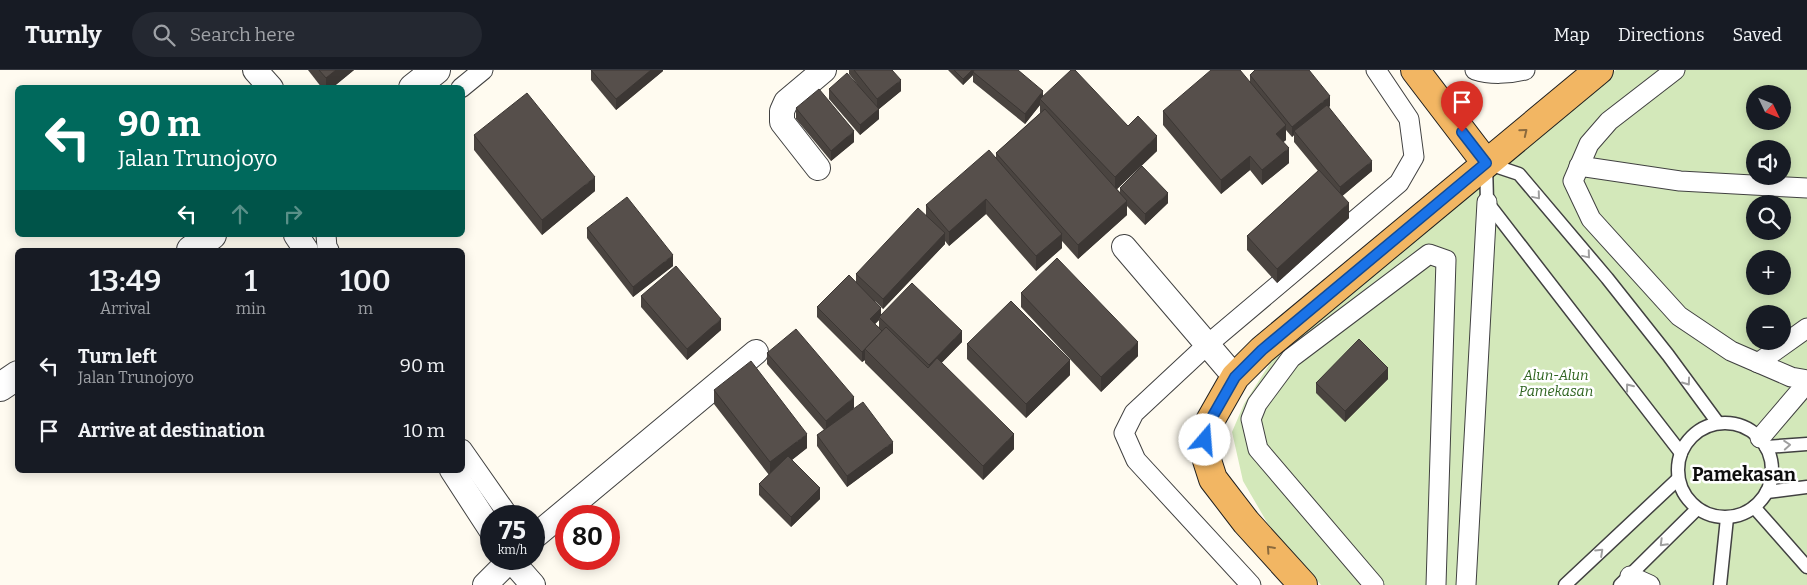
<!DOCTYPE html>
<html lang="en">
<head>
<meta charset="utf-8">
<style>
  :root { --surface:#171b24; --page:#242831; --text:#f1f3f6; --muted:#9ea1a6; --line:#363941 }
  body { margin:0; font-family:Bitter,serif; background:var(--page); color:var(--text); height:100vh; display:flex; flex-direction:column; font-size:19px; white-space:nowrap }
  * { box-sizing:border-box; margin:0 }
  p { font-size:16px; color:var(--muted) }
  .icon { flex:none; width:28px; height:28px; fill:none; stroke:currentColor; stroke-width:2; stroke-linecap:round; stroke-linejoin:round }
  .map { position:relative; flex:1; overflow:hidden }
  .details { position:absolute; left:15px; top:178px; width:450px; height:225px; display:flex; flex-direction:column; background:var(--surface); border-radius:8px; box-shadow:0 2px 12px #0003 }
  .details>* { flex:none }
  .hud { position:absolute; left:15px; top:15px; width:450px; height:152px; border-radius:8px; box-shadow:0 2px 12px #0003; background:#00695c; color:#fff; overflow:hidden }
  .needle { width:32px; rotate:133deg }
  .controls { position:absolute; left:1746px; top:15px; display:grid; gap:10px }
  .controls a { display:grid; place-items:center; width:45px; height:45px; border-radius:50%; background:var(--surface); box-shadow:0 2px 12px #0003; font-size:25px }
  .speed { position:absolute; left:480px; top:435px; display:flex; gap:10px; font-size:25px; font-weight:700; text-align:center }
  .speed>* { display:grid; place-content:center; width:65px; height:65px; border-radius:50%; background:var(--surface); box-shadow:0 2px 12px #0003; line-height:1 }
  .speed small { font-size:12px; font-weight:400 }
  .speed .limit { border:8px solid #d22; background:#fff; color:#111 }
  .pin { position:absolute; display:grid; place-items:center; width:42px; height:42px; color:#fff; margin:-51px -21px; border-radius:50% 50% 50% 0; rotate:-45deg; box-shadow:0 0 5px #0007 }
  .pin .icon { rotate:45deg }
  .me { position:absolute; width:55px; margin:-28px; rotate:18deg; stroke-linejoin:round; filter:drop-shadow(0 0 4px #0008) }
  .turn { display:flex; align-items:center; gap:18px; height:105px; padding:0 20px; font-size:22px }
  .turn .icon { width:65px; height:65px; stroke-width:2.5 }
  .turn b { display:block; font-size:35px; line-height:42px }
  .lanes { display:flex; align-items:center; height:48px; padding:0 20px; background:#0003; justify-content:center; gap:25px; direction:ltr }
  .lanes .off { opacity:.35 }
  .eta { display:flex; justify-content:space-evenly; align-items:center; height:85px; text-align:center }
  .eta b { font-size:30px; font-weight:600; line-height:35px }
  ul { padding:0; list-style:none }
  li { display:flex; align-items:center; gap:15px; height:65px; padding:0 20px }
  li div { flex:1 }
  li b { display:block; font-size:19px }
  li em { font-style:normal }
  header { display:flex; align-items:center; gap:30px; box-sizing:border-box; height:70px; padding:0 25px; background:var(--surface); border-bottom:1px solid var(--line) }
  header strong { font-size:24px }
  nav { display:flex; gap:28px; margin-inline-start:auto; font-size:18px }
  .search { width:350px; height:45px; background:var(--page); display:flex; align-items:center; gap:12px; box-sizing:border-box; padding:0 18px; border-radius:28px; color:var(--muted); font-size:19px }
  .map>svg:first-child { display:block }
</style>
</head>
<body>
<header>
<strong>Turnly</strong>
<div class="search"><svg class="icon" aria-label="search" viewBox="0 0 24 24"><circle cx="10" cy="10" r="6"/><path d="M15 15l6 6"/></svg>Search here</div>
<nav><a>Map</a><a>Directions</a><a>Saved</a></nav>
</header>
<div class="map">
<svg width="1807" height="515" viewBox="0 0 1807 515">
  <rect width="100%" height="100%" fill="#fffbf0"/>
  <!-- green -->
  <path fill="#d3e8ba" fill-rule="evenodd" d="M1616,0H1807V515H1321L1268,454L1243,411L1232,362L1244,334L1274,287L1490,103ZM1755,24H1782V51H1755ZM1755,79H1782V106H1755ZM1755,134H1782V161H1755ZM1755,189H1782V216H1755ZM1755,244H1782V271H1755Z"/>
  <g fill="none" stroke-linecap="round" stroke-linejoin="round">
    <defs>
      <g id="service">
        <circle cx="1725" cy="400" r="47"/>
        <path d="M1766,377L1807,374"/>
        <path d="M1681,383L1487,132L1486,93L1519,104L1607,208L1668,285L1718,353"/>
        <path d="M1767,422L1807,417"/>
        <path d="M1754,437L1807,497"/>
        <path d="M1565,515L1678,409"/>
        <path d="M1620,515L1697,439"/>
        <path d="M1720,515L1727,448"/>
      </g>
      <g id="pedestrian">
        <path d="M1475,0C1490,5 1510,4 1525,0"/>
        <path d="M1675,0L1609,51L1589,74L1573,111L1591,149L1679,246L1731,281L1791,307L1807,310"/>
        <path d="M461,18L483,0"/>
        <path d="M1579,96L1680,111L1807,118"/>
        <path d="M326,165L327,177L329,180"/>
        <path d="M1758,293L1807,258"/>
        <path d="M1760,368L1807,313"/>
        <path d="M462,379L509,446"/>
        <path d="M1630,506L1650,515"/>
        <path d="M1251,515L1136,390L1124,363L1134,343L1207,275L1399,113L1414,87L1409,49L1376,0"/>
        <path d="M1374,515L1258,379L1251,349L1257,334L1291,288L1429,184L1446,190L1436,515"/>
        <path d="M1466,515L1487,132"/>
      </g>
      <g id="minor">
        <path d="M255,0L271,18"/>
        <path d="M818,98L782,52V41L786,32L824,0"/>
        <path d="M296,165L306,180"/>
        <path d="M1124,177L1235,307"/>
        <path d="M452,400L491,460"/>
        <path d="M534,467L756,282"/>
        <path d="M510,489L533,515"/>
        <path d="M485,515L511,489"/>
      </g>
      <g id="tertiary">
        <path d="M413,18L436,0"/>
        <path d="M191,180L212,165"/>
        <path d="M0,317L18,305"/>
      </g>
      <g id="trunk">
        <path d="M1415,0L1486,93"/>
        <path d="M1303,515L1246,452L1213,409L1204,381L1206,358L1235,307L1262,280L1599,0"/>
      </g>
    </defs>
    <!-- service casing -->
    <use href="#service" stroke="#414141" stroke-width="15"/>
    <!-- pedestrian casing -->
    <use href="#pedestrian" stroke="#414141" stroke-width="21"/>
    <!-- minor casing -->
    <use href="#minor" stroke="#414141" stroke-width="26"/>
    <!-- tertiary casing -->
    <use href="#tertiary" stroke="#414141" stroke-width="30"/>
    <!-- trunk casing -->
    <use href="#trunk" stroke="#1f1f1f" stroke-width="30"/>
    <!-- service -->
    <use href="#service" stroke="#fff" stroke-width="12"/>
    <!-- pedestrian -->
    <use href="#pedestrian" stroke="#fff" stroke-width="19"/>
    <!-- minor -->
    <use href="#minor" stroke="#fff" stroke-width="24"/>
    <!-- tertiary -->
    <use href="#tertiary" stroke="#fff" stroke-width="28"/>
    <!-- trunk -->
    <use href="#trunk" stroke="#f2b663" stroke-width="28"/>
  </g>
  <!-- wall -->
  <g fill="#4a4440" fill-rule="evenodd">
    <path d="M308,0H354L332,18H322Z"/>
    <path d="M591,0H663V1L616,40L591,10Z"/>
    <path d="M849,0H892L901,21L879,39V49L860,65L829,29V19L857,14L849,4Z"/>
    <path d="M948,0H1018L1043,26L1128,56L1157,81L1117,119L1120,122V118L1168,133L1145,155L1127,136V145L1078,189L1062,171V178L1036,201L986,144L949,176L945,171V174L883,239L875,231L881,245L962,272L941,293L1014,379L983,410L865,293V290L862,292L817,247V237L856,213V204L926,145V135L996,88V83L1040,43V35L1025,54L973,12V5L963,15ZM879,250V257L875,254Z"/>
    <path d="M1250,5L1330,36L1329,37L1372,101L1342,126L1349,148L1277,213L1247,180V166L1318,101L1294,72V65L1292,67L1286,60V70L1283,72L1289,93L1262,115L1250,100L1221,124L1163,55V41L1250,12Z"/>
    <path d="M796,38L854,72L831,91L796,49Z"/>
    <path d="M474,65L595,121L542,165L474,80Z"/>
    <path d="M587,158L673,196L633,227L587,168Z"/>
    <path d="M1021,223L1138,286L1101,322L1021,237Z"/>
    <path d="M641,226L721,260L687,290L641,237Z"/>
    <path d="M967,274L1070,305L1026,348L967,289Z"/>
    <path d="M767,283L854,338L847,344L893,383L847,417L817,376V365L824,360L767,294Z"/>
    <path d="M1388,309L1345,352L1316,323V313Z"/>
    <path d="M714,320L807,378L792,390L820,429L791,457L759,425V414L769,405L714,334Z"/>
  </g>
  <!-- shaded-wall -->
  <g fill="#3c3734">
    <path d="M336,0H354L332,18H326V8Z"/>
    <path d="M651,0H663V1L616,40V29Z"/>
    <path d="M972,0H977L973,2V5L963,15V9Z"/>
    <path d="M901,10V21L879,39V49L860,65V55L877,40V29Z"/>
    <path d="M1043,21V31L1040,29V35L1025,54V44Z"/>
    <path d="M1330,26V36L1296,64L1294,61V65L1292,67V57Z"/>
    <path d="M1286,55V70L1276,78V64Z"/>
    <path d="M854,61V72L831,91V81Z"/>
    <path d="M1157,66V81L1115,121V107Z"/>
    <path d="M1289,78V93L1262,115V100Z"/>
    <path d="M1250,86V100L1221,124V110Z"/>
    <path d="M1372,91V101L1340,128V117Z"/>
    <path d="M595,107V121L542,165V150Z"/>
    <path d="M1168,123V133L1145,155V144Z"/>
    <path d="M986,129V144L949,176V162Z"/>
    <path d="M1127,131V145L1078,189V175Z"/>
    <path d="M1349,133V148L1277,213V199Z"/>
    <path d="M945,163V174L883,239V229Z"/>
    <path d="M1062,164V178L1036,201V186Z"/>
    <path d="M673,185V196L633,227V217Z"/>
    <path d="M881,238V248L879,247V250L870,259V249Z"/>
    <path d="M721,249V260L687,290V279Z"/>
    <path d="M962,261V272L929,306V295Z"/>
    <path d="M1138,272V286L1101,322V307Z"/>
    <path d="M865,279V290L862,292V282Z"/>
    <path d="M1070,290V305L1026,348V334Z"/>
    <path d="M1388,298V309L1345,352V341Z"/>
    <path d="M854,327V338L826,362V351Z"/>
    <path d="M807,364V378L770,407V392Z"/>
    <path d="M1014,364V379L983,410V396Z"/>
    <path d="M893,372V383L847,417V406Z"/>
    <path d="M820,418V429L791,457V447Z"/>
  </g>
  <!-- building -->
  <g fill="#564f4b" stroke="#3c3734">
    <path d="M319,0H336L326,8Z"/>
    <path d="M591,0H651L616,29Z"/>
    <path d="M854,0H892L901,10L877,29Z"/>
    <path d="M954,0H972L963,9Z"/>
    <path d="M974,0H1018L1043,21L1025,44L973,2Z"/>
    <path d="M1071,0H1075L1128,56L1138,46L1157,66L1115,107L1040,29Z"/>
    <path d="M1211,0H1240L1286,55L1276,64L1289,78L1262,100L1250,86L1221,110L1163,41Z"/>
    <path d="M1255,0H1309L1330,26L1292,57L1250,5Z"/>
    <path d="M847,3L879,39L860,55L829,19Z"/>
    <path d="M819,19L854,61L831,81L796,38Z"/>
    <path d="M527,23L595,107L542,150L474,65Z"/>
    <path d="M1327,35L1372,91L1340,117L1294,61Z"/>
    <path d="M1045,39L1127,131L1078,175L996,83Z"/>
    <path d="M989,80L1062,164L1036,186L986,129L949,162L926,135Z"/>
    <path d="M1142,96L1168,123L1145,144L1120,118Z"/>
    <path d="M1319,100L1349,133L1277,199L1247,166Z"/>
    <path d="M627,127L673,185L633,217L587,158Z"/>
    <path d="M918,138L945,163L883,229L856,204Z"/>
    <path d="M1057,188L1138,272L1101,307L1021,223Z"/>
    <path d="M676,196L721,249L687,279L641,226Z"/>
    <path d="M849,205L881,238L870,249L882,261L862,282L817,237Z"/>
    <path d="M912,213L962,261L929,295L879,247Z"/>
    <path d="M1011,231L1070,290L1026,334L967,274Z"/>
    <path d="M886,257L928,298L937,288L1014,364L983,396L865,279Z"/>
    <path d="M796,259L854,327L826,351L767,283Z"/>
    <path d="M1359,269L1388,298L1345,341L1316,313Z"/>
    <path d="M751,291L807,364L770,392L714,320Z"/>
    <path d="M863,332L893,372L847,406L817,365Z"/>
    <path d="M788,386L820,418L791,447L759,414Z"/>
  </g>
  <!-- one-way arrows -->
  <defs><path id="oneway-chevron" d="M-2-3.5L2.5 0L-2 3.5" fill="none" stroke-width="1.6" stroke-linecap="round" stroke-linejoin="round" transform="scale(1.25)"/></defs>
  <g stroke="#8b6a3d">
    <use href="#oneway-chevron" transform="translate(1524 62) rotate(-39)"/>
    <use href="#oneway-chevron" transform="translate(1270 479) rotate(-132)"/>
  </g>
  <g stroke="#9f9f9f">
    <use href="#oneway-chevron" transform="translate(1537 126) rotate(50)"/>
    <use href="#oneway-chevron" transform="translate(1587 185) rotate(50)"/>
    <use href="#oneway-chevron" transform="translate(1687 312) rotate(54)"/>
    <use href="#oneway-chevron" transform="translate(1629 317) rotate(-128)"/>
    <use href="#oneway-chevron" transform="translate(1787 375) rotate(-4)"/>
    <use href="#oneway-chevron" transform="translate(1663 473) rotate(135)"/>
    <use href="#oneway-chevron" transform="translate(1600 482) rotate(-43)"/>
  </g>
  <g fill="none" stroke-linecap="round" stroke-linejoin="round">
    <defs>
      <path id="route" d="M1205,370L1206,358L1235,307L1262,280L1486,93L1462,62"/>
    </defs>
    <!-- route casing -->
    <use href="#route" stroke="#114b97" stroke-width="12"/>
    <!-- route -->
    <use href="#route" stroke="#1a73e8" stroke-width="9"/>
  </g>
  <g text-anchor="middle" stroke-width="5" stroke-linejoin="round" paint-order="stroke">
    <!-- park labels -->
    <g font-size="14" font-style="italic" fill="#2f6420" stroke="#fff">
      <text x="1556" y="310">Alun-Alun<tspan x="1556" dy="16">Pamekasan</tspan></text>
    </g>
    <!-- district labels -->
    <g font-size="19" font-weight="bold" fill="#0e0e0e" stroke="#fff">
      <text x="1744" y="411">Pamekasan</text>
    </g>
  </g>
</svg>
<div class="controls">
<a><svg class="needle" viewBox="-14 -14 28 28"><path d="M0-13l5 13h-10z" fill="#e53935"/><path d="M0 13l5-13h-10z" fill="#9ea1a6"/></svg></a>
<a><svg class="icon" aria-label="sound" viewBox="0 0 24 24"><path d="M4 9h4l5-4v14l-5-4H4zM17 9q2 3 0 6"/></svg></a>
<a><svg class="icon" aria-label="search" viewBox="0 0 24 24"><circle cx="10" cy="10" r="6"/><path d="M15 15l6 6"/></svg></a>
<a>+</a>
<a>−</a>
</div>
<div class="speed"><div>75<small>km/h</small></div><div class="limit">80</div></div>
<div class="pin" style="left:1462px;top:62px;background:#d93025"><svg class="icon" aria-label="arrive" viewBox="0 0 24 24"><path d="M6 21V4h12l-3 4 3 4H6"/></svg></div>
<svg class="me" style="left:1205px;top:370px" viewBox="-20 -20 40 40"><circle r="19" fill="#fff"/><path d="M0-13L10 11 0 6-10 11z" fill="#1a73e8"/></svg>
<div class="hud">
<div class="turn"><svg class="icon" aria-label="left" viewBox="0 0 24 24"><path d="M17 20v-9H6M10 6l-5 5 5 5"/></svg><div><b>90 m</b>Jalan Trunojoyo</div></div>
<div class="lanes"><svg class="icon" aria-label="left" viewBox="0 0 24 24"><path d="M17 20v-9H6M10 6l-5 5 5 5"/></svg><svg class="icon off" aria-label="ahead" viewBox="0 0 24 24"><path d="M12 20V5M6 11l6-6 6 6"/></svg><svg class="icon off" aria-label="right" viewBox="0 0 24 24"><path d="M7 20v-9h11M14 6l5 5-5 5"/></svg></div>
</div>
<section class="details">
<div class="eta">
<div><b>13:49</b><p>Arrival</p></div>
<div><b>1</b><p>min</p></div>
<div><b>100</b><p>m</p></div>
</div>
<ul>
<li><svg class="icon" aria-label="left" viewBox="0 0 24 24"><path d="M17 20v-9H6M10 6l-5 5 5 5"/></svg><div><b>Turn left</b><p>Jalan Trunojoyo</p></div><em>90 m</em></li>
<li><svg class="icon" aria-label="arrive" viewBox="0 0 24 24"><path d="M6 21V4h12l-3 4 3 4H6"/></svg><div><b>Arrive at destination</b></div><em>10 m</em></li>
</ul>
</section>
</div>
</body>
</html>
